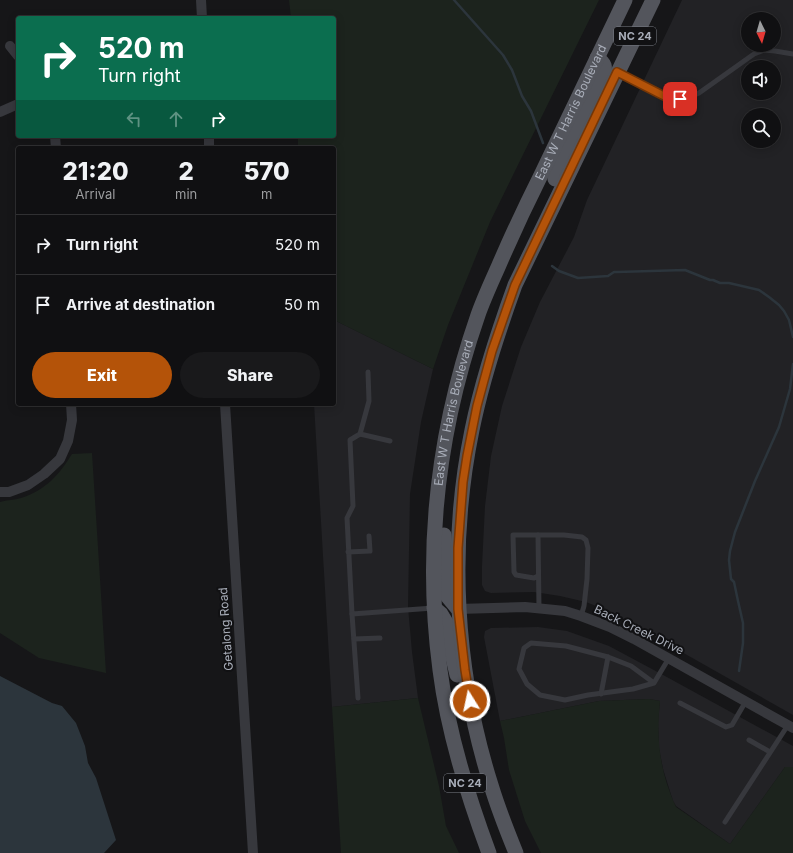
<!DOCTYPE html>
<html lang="en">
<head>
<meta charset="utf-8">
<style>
  :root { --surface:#101012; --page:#19191b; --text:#f1f3f6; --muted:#9c9d9f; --line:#303032; --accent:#b45309 }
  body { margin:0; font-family:Inter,sans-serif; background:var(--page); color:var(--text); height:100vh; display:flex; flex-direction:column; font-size:15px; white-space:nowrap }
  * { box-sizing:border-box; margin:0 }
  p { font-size:13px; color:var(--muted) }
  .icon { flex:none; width:22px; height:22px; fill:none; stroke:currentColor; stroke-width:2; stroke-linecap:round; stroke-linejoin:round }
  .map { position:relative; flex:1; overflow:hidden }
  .details { position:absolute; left:16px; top:146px; width:320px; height:260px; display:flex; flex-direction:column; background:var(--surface); border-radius:4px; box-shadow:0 2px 10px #0003,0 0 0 1px var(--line) }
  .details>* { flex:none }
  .top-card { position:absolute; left:16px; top:16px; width:320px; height:122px; border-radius:4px; box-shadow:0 2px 10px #0003,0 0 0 1px var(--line); background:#0b6e4f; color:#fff; overflow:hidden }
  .needle { width:26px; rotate:175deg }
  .controls { position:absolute; left:741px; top:12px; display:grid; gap:8px }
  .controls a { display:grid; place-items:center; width:40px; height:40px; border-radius:50%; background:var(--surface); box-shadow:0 2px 10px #0003,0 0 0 1px var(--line); font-size:20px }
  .pin { position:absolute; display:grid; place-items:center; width:34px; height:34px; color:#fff; margin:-17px; border-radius:8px; box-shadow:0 2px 6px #0006 }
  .me { position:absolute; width:44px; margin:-22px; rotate:350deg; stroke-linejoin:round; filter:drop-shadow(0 0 3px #0008) }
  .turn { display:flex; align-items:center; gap:14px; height:84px; padding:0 16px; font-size:18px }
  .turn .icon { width:52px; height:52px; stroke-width:2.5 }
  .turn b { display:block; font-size:28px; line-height:34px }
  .lanes { display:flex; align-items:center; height:38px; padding:0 16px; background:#0003; justify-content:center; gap:20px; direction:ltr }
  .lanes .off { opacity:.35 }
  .eta { display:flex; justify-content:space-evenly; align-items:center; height:68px; text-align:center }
  .eta b { font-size:24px; font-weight:800; line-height:28px }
  .button { display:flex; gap:8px; margin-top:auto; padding:8px 16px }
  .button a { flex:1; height:46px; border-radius:24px; background:var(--accent); color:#fff; font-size:16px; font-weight:800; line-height:46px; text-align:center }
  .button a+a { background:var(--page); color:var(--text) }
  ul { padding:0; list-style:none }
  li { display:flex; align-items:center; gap:12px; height:60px; padding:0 16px; border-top:1px solid var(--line) }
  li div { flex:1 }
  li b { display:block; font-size:15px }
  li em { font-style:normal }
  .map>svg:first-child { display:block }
</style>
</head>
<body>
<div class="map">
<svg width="793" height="853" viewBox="0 0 793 853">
  <rect width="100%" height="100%" fill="#161618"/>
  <!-- built -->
  <g fill="#222225" fill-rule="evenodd">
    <path d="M682,0H793V715L611,612L586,602L560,596L534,592L491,593L485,591L482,585V566L485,506L491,456L502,406L521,347L540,302L574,237L587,200ZM748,19H774V45H748ZM748,67H774V93H748ZM748,115H774V141H748Z"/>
    <path d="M334,320L433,369L421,422L410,494L408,607L412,652L418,698L332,707L314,404H334Z"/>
    <path d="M538,627L567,631L609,646L665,676L793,746V767H785L730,844L676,806L673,801L663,769L659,748L658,723L660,701L649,699L599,701L500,721L484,637L485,631L491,628Z"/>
  </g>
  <!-- green -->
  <g fill="#1c231d">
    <path d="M289,0H599L490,222L448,325L433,369L334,320V148H298V136H334V18H291Z"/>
    <path d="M92,453L106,673L39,658L0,633V502C7,500 15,500 21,498C46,490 59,475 72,454Z"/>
    <path d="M418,698L439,786L446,826L459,853H341L332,707Z"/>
    <path d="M649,699L660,701C657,731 658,755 667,784C670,792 672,799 676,807L730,844L785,767H793V853H541L525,821L509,770L504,738L500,721L599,701Z"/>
  </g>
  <!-- water -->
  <path fill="#2c353c" d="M0,676L52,703L62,706L76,723L85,746L88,763L96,778L116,840L104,853H0Z"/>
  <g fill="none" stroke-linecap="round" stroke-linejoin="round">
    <!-- stream -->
    <g stroke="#2c353c" stroke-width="2.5">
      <path d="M454,0L503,55L512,70L522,96L531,111L543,143"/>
      <path d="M552,266L559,271L578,278L608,276L614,272H617L685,270L710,280H713L720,283H729L759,290L769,297L779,305L784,311L789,320L793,337"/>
      <path d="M739,671L743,643V623L738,601L734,582L731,579L729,560L730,551L735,532L755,481L779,427L790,389L793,364"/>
    </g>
    <!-- service -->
    <g stroke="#37383d" stroke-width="5">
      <path d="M620,74L668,98L680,99L690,97L699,93L754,54L764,50L775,51L793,54"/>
      <path d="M368,372L369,401L360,434L350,440L353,506L347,518L352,614L433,608"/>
      <path d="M360,434L390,441"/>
      <path d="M538,535H564L582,537L586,540L588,548L587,579L584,606L581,616"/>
      <path d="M348,552L370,551L369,536"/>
      <path d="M538,576L534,578L516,575L514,572L513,535H538L539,608"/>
      <path d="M352,614L358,698"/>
      <path d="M354,639L380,638"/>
      <path d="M654,683L631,666L608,657L566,646L531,643L524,648L519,669L527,684L540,695L565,700L588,695L633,689L654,683L669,658"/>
      <path d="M601,694L608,657"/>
      <path d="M680,703L726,727L732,725L746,701"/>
      <path d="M749,740L770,752"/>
      <path d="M725,822L788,725"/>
    </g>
    <!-- minor -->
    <g stroke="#37383d" stroke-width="10">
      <path d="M201,0L202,18"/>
      <path d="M10,46L18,56"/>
      <path d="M0,112L18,104"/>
      <path d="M55,136L56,148"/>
      <path d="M209,136V148"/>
      <path d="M225,404L253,853"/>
      <path d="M0,492H9L28,485L44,474L60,459L68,441L72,420L71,404"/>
      <path d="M458,609L525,607L565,611L581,616L610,627L634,639L793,728"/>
    </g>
    <!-- primary -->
    <g stroke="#53555c" stroke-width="15">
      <path d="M555,179L603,76C606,67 605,63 597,58"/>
      <path d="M444,535L445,587L448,597L458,609"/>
      <path d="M434,608L441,614L447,624L450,645L457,675"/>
      <path id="s1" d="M489,853C467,794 448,733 440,670C424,549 438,430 478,315C484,298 492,281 499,265C512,235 526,205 541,175C569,117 597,58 625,0"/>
      <path d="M516,853C507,831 498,808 491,785C455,671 448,547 472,430C482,380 498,332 515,285L653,0"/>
    </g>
  </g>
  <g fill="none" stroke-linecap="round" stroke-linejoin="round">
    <defs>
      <path id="route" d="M470,701L465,670L458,609V548L463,482L467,456L477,406L492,351L515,285L617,72L668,98L680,99"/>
    </defs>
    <!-- route casing -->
    <use href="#route" stroke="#753606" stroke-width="10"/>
    <!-- route -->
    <use href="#route" stroke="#b45309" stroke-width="7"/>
  </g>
  <g text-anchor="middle" stroke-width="4" stroke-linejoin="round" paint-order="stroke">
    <!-- shield labels -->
    <g fill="#111113" stroke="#7b7e86" stroke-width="1">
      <rect x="614" y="27" width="42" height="18" rx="3"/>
      <rect x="444" y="774" width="42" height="18" rx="3"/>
    </g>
    <g font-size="11" font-weight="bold" fill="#a8adb8">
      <text x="635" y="40">NC 24</text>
      <text x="465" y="787">NC 24</text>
    </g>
    <!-- street labels -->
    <g font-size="12" fill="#a8adb8" stroke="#111113">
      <text dy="4" stroke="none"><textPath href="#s1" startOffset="773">East W T Harris Boulevard</textPath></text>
      <text dy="4" stroke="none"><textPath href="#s1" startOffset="449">East W T Harris Boulevard</textPath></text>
      <text transform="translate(226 629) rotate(-94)" y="4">Getalong Road</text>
      <text transform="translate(639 630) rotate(26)" y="4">Back Creek Drive</text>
    </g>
  </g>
</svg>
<div class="controls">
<a><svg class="needle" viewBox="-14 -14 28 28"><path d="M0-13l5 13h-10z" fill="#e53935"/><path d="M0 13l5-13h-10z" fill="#9c9d9f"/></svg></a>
<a><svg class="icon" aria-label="sound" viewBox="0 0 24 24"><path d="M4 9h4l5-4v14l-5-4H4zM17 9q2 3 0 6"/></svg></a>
<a><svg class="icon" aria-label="search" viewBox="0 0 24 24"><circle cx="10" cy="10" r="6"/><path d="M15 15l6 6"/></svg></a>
</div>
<div class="pin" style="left:680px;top:99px;background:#d93025"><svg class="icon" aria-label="arrive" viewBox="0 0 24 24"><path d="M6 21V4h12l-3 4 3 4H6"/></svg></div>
<svg class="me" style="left:470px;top:701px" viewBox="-20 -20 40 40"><circle r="17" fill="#b45309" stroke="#fff" stroke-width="3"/><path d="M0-11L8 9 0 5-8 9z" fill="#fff"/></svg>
<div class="top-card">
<div class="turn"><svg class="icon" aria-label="right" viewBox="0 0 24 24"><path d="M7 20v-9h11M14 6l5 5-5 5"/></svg><div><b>520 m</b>Turn right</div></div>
<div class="lanes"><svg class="icon off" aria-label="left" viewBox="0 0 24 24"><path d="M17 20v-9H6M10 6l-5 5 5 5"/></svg><svg class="icon off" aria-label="ahead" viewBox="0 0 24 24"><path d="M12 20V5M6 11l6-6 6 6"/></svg><svg class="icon" aria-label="right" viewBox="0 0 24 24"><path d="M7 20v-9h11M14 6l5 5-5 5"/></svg></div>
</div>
<section class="details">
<div class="eta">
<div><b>21:20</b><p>Arrival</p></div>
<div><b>2</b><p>min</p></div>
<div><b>570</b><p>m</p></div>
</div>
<ul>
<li><svg class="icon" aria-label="right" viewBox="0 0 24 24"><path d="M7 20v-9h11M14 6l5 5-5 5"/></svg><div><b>Turn right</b></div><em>520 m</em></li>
<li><svg class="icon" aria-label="arrive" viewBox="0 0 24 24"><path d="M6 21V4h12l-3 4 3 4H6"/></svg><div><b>Arrive at destination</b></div><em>50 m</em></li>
</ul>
<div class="button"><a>Exit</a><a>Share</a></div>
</section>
</div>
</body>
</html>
